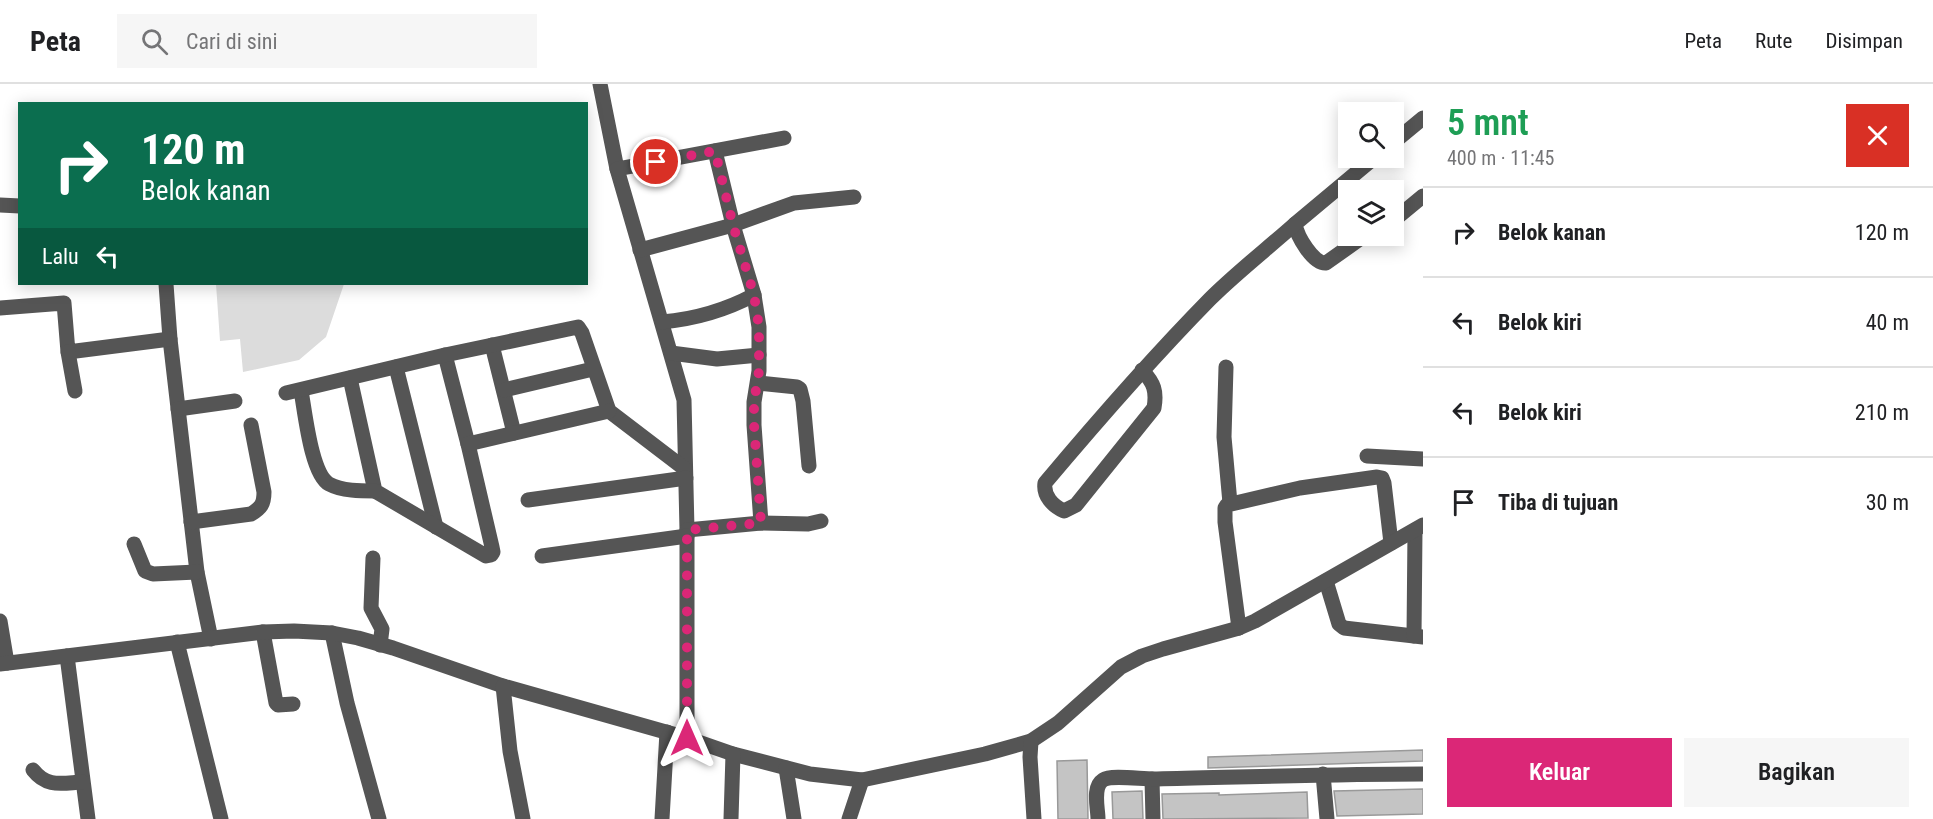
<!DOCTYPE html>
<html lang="id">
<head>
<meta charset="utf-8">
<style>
  :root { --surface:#fff; --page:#f6f6f6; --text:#202124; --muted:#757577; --line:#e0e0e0; --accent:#db2777 }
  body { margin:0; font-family:"Roboto Condensed",sans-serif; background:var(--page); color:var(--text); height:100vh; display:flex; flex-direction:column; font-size:22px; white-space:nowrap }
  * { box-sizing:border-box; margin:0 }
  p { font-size:20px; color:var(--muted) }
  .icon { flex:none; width:33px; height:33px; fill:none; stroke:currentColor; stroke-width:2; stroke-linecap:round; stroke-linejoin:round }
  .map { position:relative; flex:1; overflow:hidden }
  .drawer { display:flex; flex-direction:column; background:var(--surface); width:510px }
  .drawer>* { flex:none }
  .top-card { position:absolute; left:18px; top:18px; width:570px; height:183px; border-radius:0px; box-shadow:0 3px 15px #0003; background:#0b6e4f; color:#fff; overflow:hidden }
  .tools { position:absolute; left:1338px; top:18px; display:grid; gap:12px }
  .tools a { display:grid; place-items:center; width:66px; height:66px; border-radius:0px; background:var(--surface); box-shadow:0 3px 15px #0003; font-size:30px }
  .pin { position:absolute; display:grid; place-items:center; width:51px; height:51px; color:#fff; margin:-26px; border:3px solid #fff; border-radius:50%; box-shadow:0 2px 6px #0007 }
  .me { position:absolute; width:66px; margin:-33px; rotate:0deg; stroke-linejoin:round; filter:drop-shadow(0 0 4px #0008) }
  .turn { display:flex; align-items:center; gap:21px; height:126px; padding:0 24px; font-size:27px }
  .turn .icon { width:78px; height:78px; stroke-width:2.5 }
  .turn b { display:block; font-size:42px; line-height:51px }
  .then { display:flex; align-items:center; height:57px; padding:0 24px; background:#0003; gap:12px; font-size:22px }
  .round { display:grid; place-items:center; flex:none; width:63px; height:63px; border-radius:0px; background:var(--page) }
  .summary { display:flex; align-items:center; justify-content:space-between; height:102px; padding:0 24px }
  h1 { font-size:36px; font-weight:600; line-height:45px; color:#1e9e55 }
  .primary-button { display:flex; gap:12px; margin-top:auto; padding:12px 24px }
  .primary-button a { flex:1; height:69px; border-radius:0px; background:var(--accent); color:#fff; font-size:24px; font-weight:600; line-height:69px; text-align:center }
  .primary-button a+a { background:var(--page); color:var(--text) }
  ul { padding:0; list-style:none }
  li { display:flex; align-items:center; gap:18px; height:90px; padding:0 24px; border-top:2px solid var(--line) }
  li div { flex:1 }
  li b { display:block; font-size:22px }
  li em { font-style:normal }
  header { display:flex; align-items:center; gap:36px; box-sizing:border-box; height:84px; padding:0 30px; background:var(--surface); border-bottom:2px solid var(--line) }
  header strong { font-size:28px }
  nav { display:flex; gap:33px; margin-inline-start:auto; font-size:21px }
  .search { width:420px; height:54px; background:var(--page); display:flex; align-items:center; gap:15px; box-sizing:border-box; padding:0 21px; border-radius:0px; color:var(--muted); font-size:22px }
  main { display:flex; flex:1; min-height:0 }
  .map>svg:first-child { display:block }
</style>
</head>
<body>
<header>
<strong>Peta</strong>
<div class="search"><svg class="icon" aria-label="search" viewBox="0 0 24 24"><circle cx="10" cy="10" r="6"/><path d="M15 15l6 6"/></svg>Cari di sini</div>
<nav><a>Peta</a><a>Rute</a><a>Disimpan</a></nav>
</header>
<main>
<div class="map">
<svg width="1423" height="735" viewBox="0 0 1423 735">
  <rect width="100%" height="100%" fill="#fff"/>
  <!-- green -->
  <path fill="#dcdcdc" d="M216,200H344L326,253L299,276L243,288L240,255L220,257Z"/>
  <!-- building -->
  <g fill="#c4c4c4" stroke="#999" stroke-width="1.5">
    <path d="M1423,666V677L1208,684V673Z"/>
    <path d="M1087,676L1088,735H1058L1057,677Z"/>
    <path d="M1423,705V730L1337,732L1334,707Z"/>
    <path d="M1142,707L1143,735H1113L1112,708Z"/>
    <path d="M1307,708L1308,734L1163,735L1162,710L1219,709V711Z"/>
  </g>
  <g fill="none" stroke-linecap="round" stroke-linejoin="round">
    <!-- minor -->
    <g stroke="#555" stroke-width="15">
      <path d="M600,0L617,85L684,316L687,446V654"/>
      <path d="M1394,58L1423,34"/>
      <path d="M715,67L733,141L754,211L759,243V287L754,318V341L761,439"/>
      <path d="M617,85L784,54"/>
      <path d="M0,121L20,122"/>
      <path d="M1394,136L1423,112"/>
      <path d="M1364,152L1326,179C1313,180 1297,152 1295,140L1374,74"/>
      <path d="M640,166L733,141L794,119L854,113"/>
      <path d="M166,200L170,255L197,488L211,555"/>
      <path d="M0,224L64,219L68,268L170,255"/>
      <path d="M662,238C696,235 724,227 754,211"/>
      <path d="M492,261L514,349"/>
      <path d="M68,268L75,307"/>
      <path d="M671,269L717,275L759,271"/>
      <path d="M396,283L436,443"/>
      <path d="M1226,283L1224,353L1230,419"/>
      <path d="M1142,286C1154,299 1157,307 1154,324L1076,421L1064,427C1053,422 1043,412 1045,399C1098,336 1152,274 1210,215C1236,189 1267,165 1295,140"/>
      <path d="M350,294L375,407L486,472L491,471L493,468L492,463L468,360L445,271"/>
      <path d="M758,299L797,303L800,305L803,317L809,382"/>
      <path d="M504,306L593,285"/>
      <path d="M301,307C305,327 311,390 329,400C342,407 361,407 375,407"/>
      <path d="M286,309L445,271L578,243L582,249L609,327L685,385"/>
      <path d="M178,325L235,317"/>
      <path d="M468,360L609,327"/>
      <path d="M1367,372L1423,375"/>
      <path d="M528,416L686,394"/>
      <path d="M191,438L251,430C261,424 264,420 264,408L251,341"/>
      <path d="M687,446L761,439L808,440L821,437"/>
      <path d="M134,460L145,487L153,490L197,488"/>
      <path d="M542,472L687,452"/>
      <path d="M373,474L371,524L382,545L380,561"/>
      <path d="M1326,497L1339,540L1344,544L1423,553"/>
      <path d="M0,537L7,579"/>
      <path d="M1239,544L1225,438V424L1227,421L1300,404L1377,393L1382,394L1384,399L1391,459"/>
      <path d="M263,548L276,619L278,621L293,620"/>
      <path d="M332,549L347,619L379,735"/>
      <path d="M1414,552L1415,446"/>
      <path d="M177,558L221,735"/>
      <path d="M67,572L88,735"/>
      <path d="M0,580L263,548L294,547L332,549L358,554L393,564L503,602L687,654L733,670L810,690L862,696L985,670L1031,657L1058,639L1121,583L1142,572L1163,565L1239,544L1255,537L1423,441"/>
      <path d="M503,602L510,667L523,735"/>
      <path d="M1031,657L1030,673L1034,735"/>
      <path d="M786,684L794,735"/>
      <path d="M33,686C47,704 62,699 82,698"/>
      <path d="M1323,690L1327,735"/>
      <path d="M1152,695L1153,735"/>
      <path d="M662,735L667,648"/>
      <path d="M731,735L733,670"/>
      <path d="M849,735L862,696"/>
      <path d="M1098,735C1098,724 1092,703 1103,696C1112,690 1145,696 1157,695C1246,693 1334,690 1423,690"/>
    </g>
  </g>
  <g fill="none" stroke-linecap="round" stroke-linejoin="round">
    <!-- route -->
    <path stroke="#db2777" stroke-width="10" stroke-dasharray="0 18" d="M656,78L715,67L733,141L754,211L759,243V287L754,318V340L761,439L687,446V654"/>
  </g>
</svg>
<div class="tools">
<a><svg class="icon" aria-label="search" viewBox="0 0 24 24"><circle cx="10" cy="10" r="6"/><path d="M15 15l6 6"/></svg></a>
<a><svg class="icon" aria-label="layers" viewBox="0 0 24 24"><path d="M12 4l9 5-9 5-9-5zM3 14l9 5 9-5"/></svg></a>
</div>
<div class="pin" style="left:656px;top:78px;background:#d93025"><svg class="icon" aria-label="arrive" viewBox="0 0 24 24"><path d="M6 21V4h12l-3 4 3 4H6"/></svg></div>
<svg class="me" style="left:687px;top:654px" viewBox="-20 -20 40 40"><path d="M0-17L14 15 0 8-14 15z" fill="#db2777" stroke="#fff" stroke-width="4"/></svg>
<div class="top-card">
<div class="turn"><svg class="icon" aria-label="right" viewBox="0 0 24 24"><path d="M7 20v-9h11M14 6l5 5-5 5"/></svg><div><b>120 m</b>Belok kanan</div></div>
<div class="then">Lalu<svg class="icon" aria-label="left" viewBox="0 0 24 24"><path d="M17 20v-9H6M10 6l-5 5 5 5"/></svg></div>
</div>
</div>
<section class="drawer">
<div class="summary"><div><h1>5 mnt</h1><p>400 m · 11:45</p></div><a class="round" style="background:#d93025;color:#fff"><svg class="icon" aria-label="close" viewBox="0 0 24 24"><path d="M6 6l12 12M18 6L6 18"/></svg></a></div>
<ul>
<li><svg class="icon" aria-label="right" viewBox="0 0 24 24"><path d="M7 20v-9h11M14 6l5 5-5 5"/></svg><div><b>Belok kanan</b></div><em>120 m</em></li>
<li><svg class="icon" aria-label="left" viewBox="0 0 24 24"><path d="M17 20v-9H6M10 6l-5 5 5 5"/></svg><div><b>Belok kiri</b></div><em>40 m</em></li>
<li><svg class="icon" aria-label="left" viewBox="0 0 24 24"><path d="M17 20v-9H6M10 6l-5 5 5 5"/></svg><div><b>Belok kiri</b></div><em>210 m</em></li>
<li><svg class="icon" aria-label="arrive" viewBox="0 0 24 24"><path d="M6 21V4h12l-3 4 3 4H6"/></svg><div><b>Tiba di tujuan</b></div><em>30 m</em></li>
</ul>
<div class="primary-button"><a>Keluar</a><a>Bagikan</a></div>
</section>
</main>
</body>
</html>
